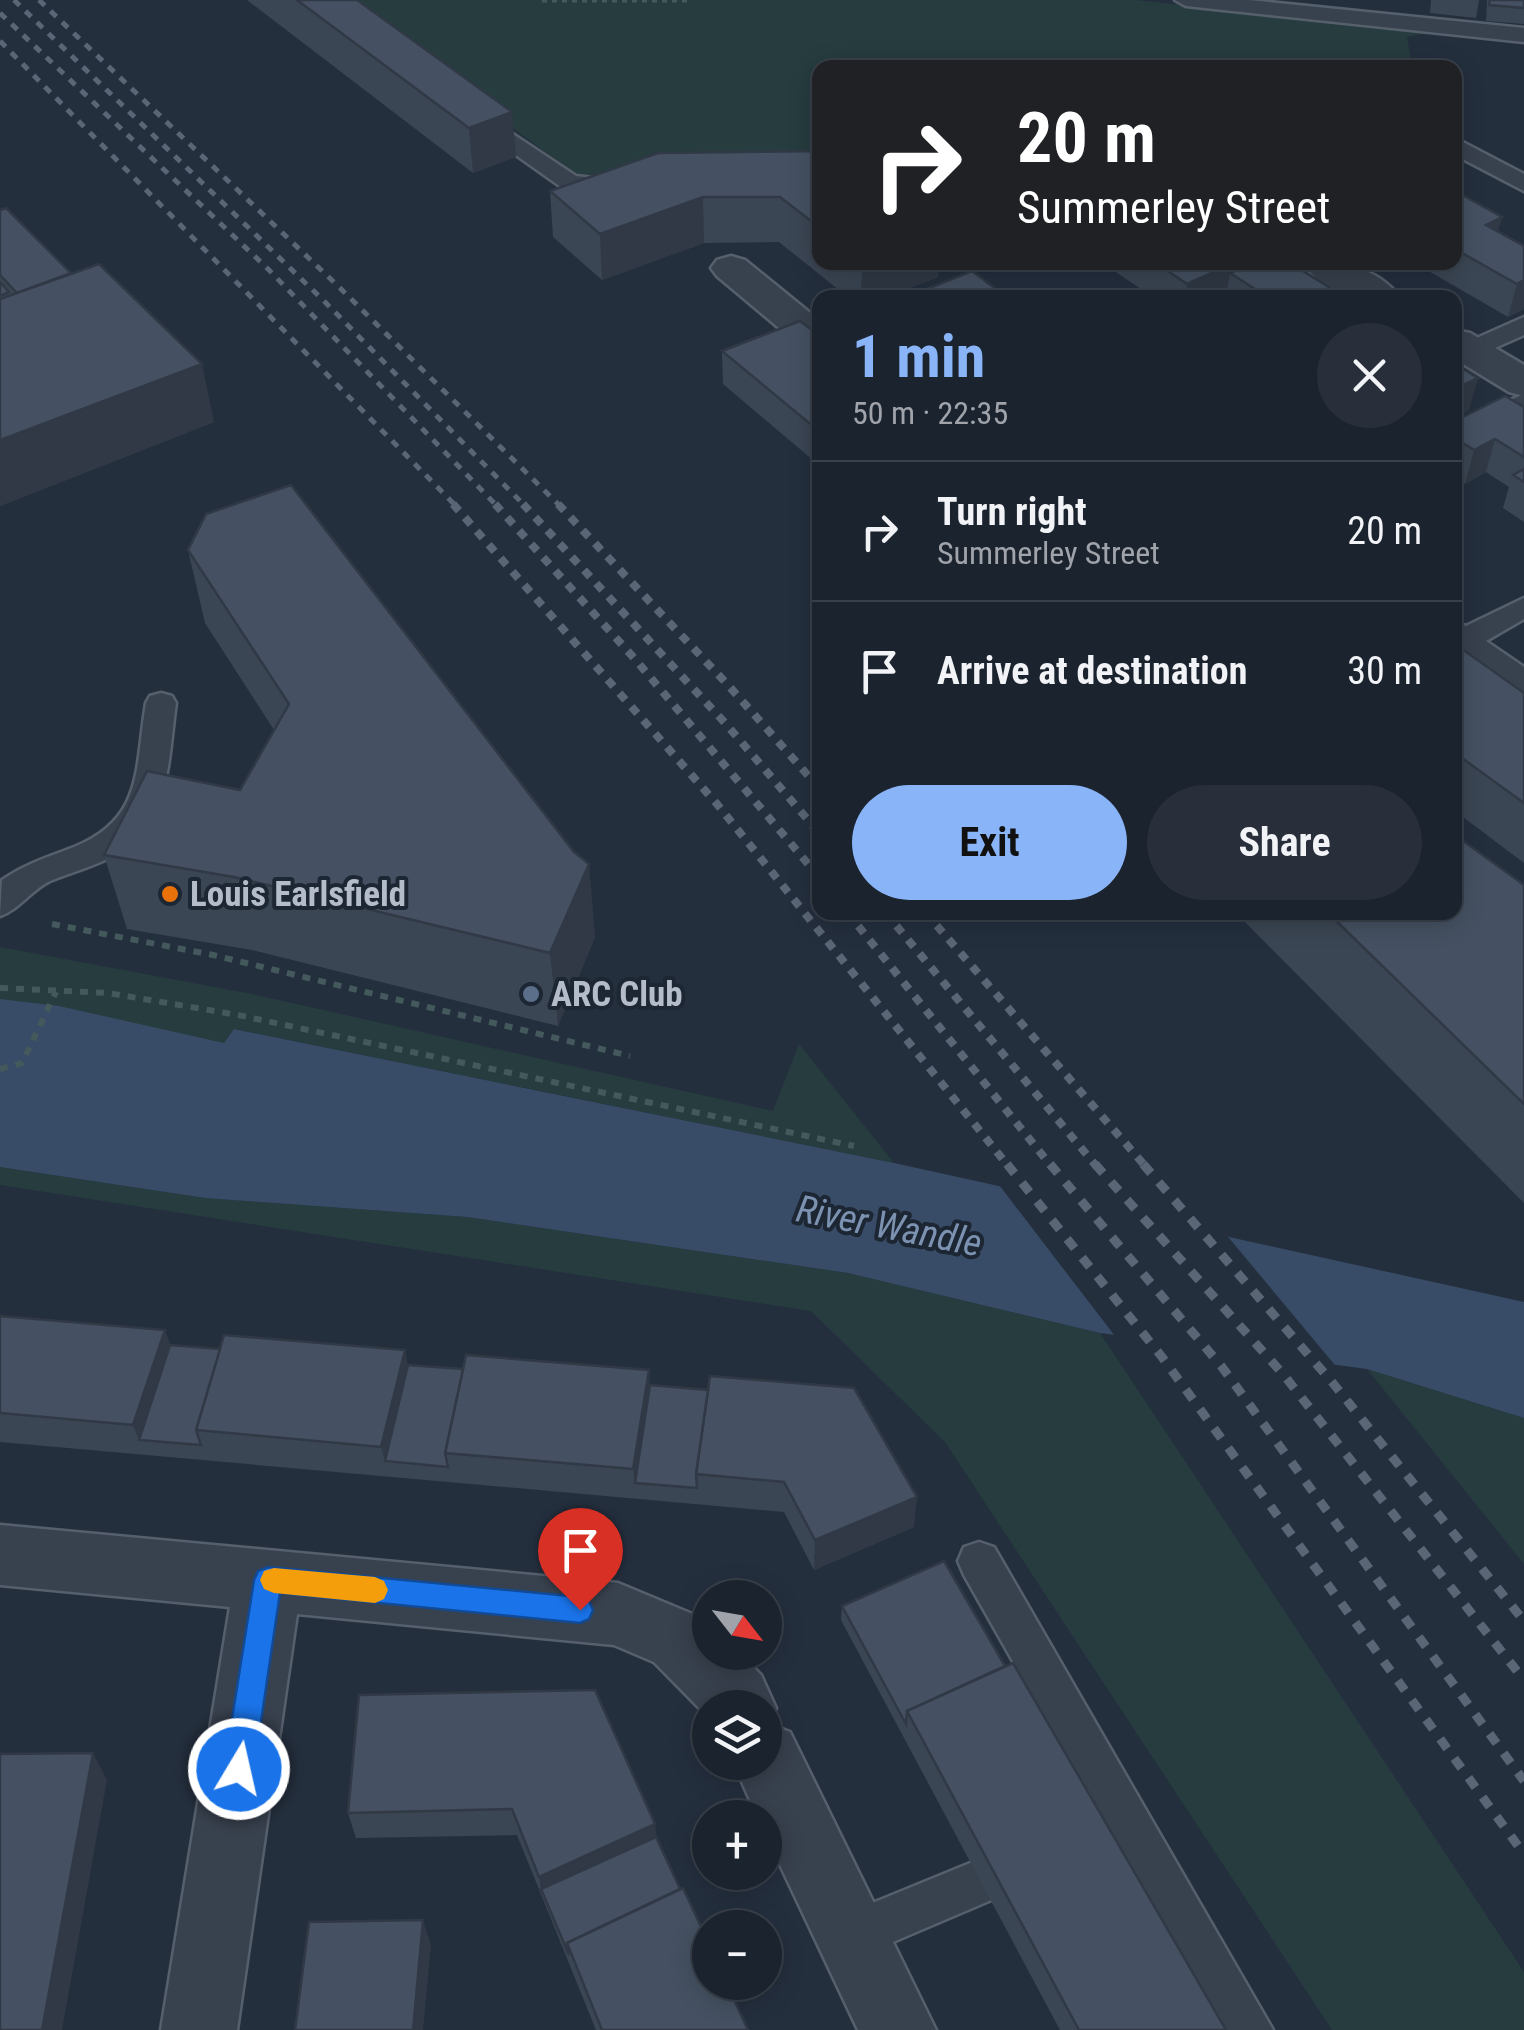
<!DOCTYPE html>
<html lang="en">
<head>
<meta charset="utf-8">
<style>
  :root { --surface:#1b232e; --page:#282f3a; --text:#f1f3f6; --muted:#a0a4aa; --line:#39404a; --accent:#8ab4f8 }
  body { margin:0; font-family:"Roboto Condensed",sans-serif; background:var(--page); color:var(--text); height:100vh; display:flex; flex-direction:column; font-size:38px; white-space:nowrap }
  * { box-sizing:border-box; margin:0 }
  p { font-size:32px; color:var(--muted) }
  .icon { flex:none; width:55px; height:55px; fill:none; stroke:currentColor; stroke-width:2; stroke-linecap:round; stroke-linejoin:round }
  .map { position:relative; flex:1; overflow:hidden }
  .drawer { position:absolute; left:812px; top:290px; width:650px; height:630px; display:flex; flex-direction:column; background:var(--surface); border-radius:20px; box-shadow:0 5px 25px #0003,0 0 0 2px var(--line) }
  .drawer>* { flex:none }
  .guide { position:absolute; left:812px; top:60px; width:650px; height:210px; border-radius:20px; box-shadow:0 5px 25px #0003,0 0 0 2px var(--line); background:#202124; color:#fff; overflow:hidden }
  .needle { width:65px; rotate:121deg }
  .controls { position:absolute; left:692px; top:1580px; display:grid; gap:20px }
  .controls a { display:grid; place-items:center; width:90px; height:90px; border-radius:50%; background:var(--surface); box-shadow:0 5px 25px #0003,0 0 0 2px var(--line); font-size:50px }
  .pin { position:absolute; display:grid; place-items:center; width:85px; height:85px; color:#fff; margin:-102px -42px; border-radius:50% 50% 50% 0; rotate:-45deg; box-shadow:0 0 10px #0007 }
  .pin .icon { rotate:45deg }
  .me { position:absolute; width:110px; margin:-55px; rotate:9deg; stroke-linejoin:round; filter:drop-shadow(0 0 8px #0008) }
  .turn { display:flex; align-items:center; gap:35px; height:210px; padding:0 40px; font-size:45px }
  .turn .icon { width:130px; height:130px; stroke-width:2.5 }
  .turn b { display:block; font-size:70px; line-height:85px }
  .round { display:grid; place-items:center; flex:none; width:105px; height:105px; border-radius:52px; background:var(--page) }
  .headline { display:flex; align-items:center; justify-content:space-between; height:170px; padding:0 40px }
  h1 { font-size:60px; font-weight:700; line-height:75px; color:var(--accent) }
  .primary-button { display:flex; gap:20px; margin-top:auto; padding:20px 40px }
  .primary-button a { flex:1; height:115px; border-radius:60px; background:var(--accent); color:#111; font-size:40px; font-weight:700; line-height:115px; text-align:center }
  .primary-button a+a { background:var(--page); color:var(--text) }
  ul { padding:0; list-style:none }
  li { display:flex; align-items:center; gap:30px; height:140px; padding:0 40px; border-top:2px solid var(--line) }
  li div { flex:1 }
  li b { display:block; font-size:38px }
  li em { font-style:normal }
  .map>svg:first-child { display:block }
</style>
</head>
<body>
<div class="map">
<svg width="1524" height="2030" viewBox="0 0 1524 2030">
  <rect width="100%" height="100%" fill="#242f3e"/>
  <!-- green -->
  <g fill="#263c3f">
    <path d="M340,0H1134L1436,31L1407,37L1412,67L820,68V179L687,183L579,177Z"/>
    <path d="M0,947L252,994L773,1111L799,1044L894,1163L235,1029L225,1044L87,1013L0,1091Z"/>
    <path d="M0,1167L205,1198L467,1217L848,1273L1100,1333L1524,1972V2030H1332L945,1442L811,1311L0,1185Z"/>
    <path d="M1367,1369L1524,1418V1564Z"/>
  </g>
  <!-- water -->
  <path fill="#394c67" d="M0,999L59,1006L224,1043L234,1029L894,1163L1524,1302V1418L1367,1369L1100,1333L848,1273L467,1217L205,1198L0,1167Z"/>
  <!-- pier -->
  <path fill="#242f3e" d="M996,1181L1224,1232L1339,1370L1118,1340Z"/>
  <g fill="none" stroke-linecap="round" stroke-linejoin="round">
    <defs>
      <g id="lane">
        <path d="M1175,0H1249L1524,28V42L1186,6Z"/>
        <path d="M477,110L576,176L619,181L631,188L619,195L561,187L469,122L465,117Z"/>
        <path d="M1455,138L1524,174V191L1455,155Z"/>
        <path d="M1524,317V335L1470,359L1457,351L1461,345Z"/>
        <path d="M1524,394V412L1455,443V425Z"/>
        <path d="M1524,598V619L1486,641L1524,667V692L1513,689L1455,648V623L1466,626Z"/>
        <path d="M161,693L172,696L176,703C168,758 171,824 115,855C95,866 72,872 50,881C31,890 19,910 0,916L2,880C25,864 48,857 74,847C144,819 135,768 146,703L150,696Z"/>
        <path d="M979,1542L994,1547L1273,2030H1222L964,1575L958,1561L964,1547Z"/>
        <path d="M980,1859L996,1866L1003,1882L996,1898L853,1959L836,1952L829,1935L836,1918Z"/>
      </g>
      <g id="street">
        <path d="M731,256L745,260L820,321V353L805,350L717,276L711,268L717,260Z"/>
        <path d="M1302,262C1337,262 1377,265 1400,298C1364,298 1325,296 1302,262Z"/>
        <path d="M1455,330L1470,333L1524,365V396L1509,392L1455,359Z"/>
        <path d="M0,1525L618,1583L702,1618L710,1625V1652H738L761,1675L776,1708L769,1724L790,1732L936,2030H858L765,1833V1818H758L733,1762H765V1708H710V1719L654,1662L614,1645L297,1614L237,2030H161L230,1607L0,1585Z"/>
      </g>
    </defs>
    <!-- lane casing -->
    <use href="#lane" stroke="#565f6c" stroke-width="5"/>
    <!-- street casing -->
    <use href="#street" stroke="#565f6c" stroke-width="5"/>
    <!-- path-far1 -->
    <path stroke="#44595c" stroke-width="5" stroke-dasharray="5 5" stroke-linecap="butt" d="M542,0H691"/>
    <!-- path -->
    <g stroke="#44595c" stroke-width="6" stroke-dasharray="8 8" stroke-linecap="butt">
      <path d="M52,924L213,955L630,1056"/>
      <path d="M0,988L108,993L238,1015L854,1146"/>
      <path d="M0,1069L22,1063L56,992"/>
    </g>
    <!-- lane -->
    <use href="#lane" fill="#38414e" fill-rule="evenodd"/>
    <!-- street -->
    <use href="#street" fill="#38414e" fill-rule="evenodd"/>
    <!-- rail-far2 -->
    <g stroke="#5a6575" stroke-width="5" stroke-dasharray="8 8" stroke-linecap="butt">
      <path d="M14,0L326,303L525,506"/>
      <path d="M39,0L340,288L560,506"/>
      <path d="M0,13L268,269L497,506"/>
      <path d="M0,41L456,506"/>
    </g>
    <!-- rail-far1 -->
    <g stroke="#5a6575" stroke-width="8" stroke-dasharray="9 9" stroke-linecap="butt">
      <path d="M453,504L717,804L1009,1167"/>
      <path d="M495,504L634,658L820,878"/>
      <path d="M523,504L726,724L820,834"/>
      <path d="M558,504L728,685L820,789"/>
      <path d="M847,912L1052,1167"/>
      <path d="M885,912L1097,1167"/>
      <path d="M925,912L1146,1167"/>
    </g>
    <!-- rail -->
    <g stroke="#5a6575" stroke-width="9" stroke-dasharray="12 12" stroke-linecap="butt">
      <path d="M1007,1164L1162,1357L1524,1854"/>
      <path d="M1050,1164L1222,1367L1524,1781"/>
      <path d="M1095,1164L1283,1374L1524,1680"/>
      <path d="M1143,1164L1332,1382L1524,1621"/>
    </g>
  </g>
  <!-- wall -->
  <g fill="#3b4654">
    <path d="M247,0H357L516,157L473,173Z"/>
    <path d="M1431,0H1479L1476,18L1430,13Z"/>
    <path d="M1487,0H1524V24L1486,21Z"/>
    <path d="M820,151V262H939L938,277L884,298H849L779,242L704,243L602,280L553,237L550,191Z"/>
    <path d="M1455,191L1502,217L1498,231L1524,246V309L1508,317L1413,262H1455Z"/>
    <path d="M0,210L214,422L0,506Z"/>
    <path d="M954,262H1000L968,272Z"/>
    <path d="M1101,262H1247V266L1346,298H1154Z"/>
    <path d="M820,336V466L723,384L722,351Z"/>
    <path d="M1524,407V522L1503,508L1509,487L1486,472L1465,484L1455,477V421Z"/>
    <path d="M188,550L595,937L558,1026L252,950L127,929L104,855L240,790L274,730L205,623Z"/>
    <path d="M1455,644L1524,693V863L1455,811Z"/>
    <path d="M1524,885V1203L1235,912H1455Z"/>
    <path d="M0,1316L170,1345L650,1385L914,1527L814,1570L784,1512L0,1442Z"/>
    <path d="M842,1606L1005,1666L1226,2030H1060L841,1620Z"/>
    <path d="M359,1695L656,1837L680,1889L748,2030H596L517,1835L356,1838L348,1813Z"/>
  </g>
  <!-- shaded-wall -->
  <g fill="#303945">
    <path d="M512,112L516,157L473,173L469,128Z"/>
    <path d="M703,197L704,243L602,280L600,234Z"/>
    <path d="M1502,217L1493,250L1486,225Z"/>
    <path d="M862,262H939L938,277L884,298H861Z"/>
    <path d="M972,262H1000L971,274Z"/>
    <path d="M1236,262H1247L1244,282L1230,273L1226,297L1185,298L1187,284Z"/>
    <path d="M1524,280V309L1508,317L1517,284Z"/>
    <path d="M202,364L214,422L0,506V440Z"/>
    <path d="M1478,378L1469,411L1455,418V389Z"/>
    <path d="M1495,439L1486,472L1465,484L1474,450Z"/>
    <path d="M589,864L595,937L558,1026L550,953Z"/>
    <path d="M165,1330L176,1361L139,1440L133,1425Z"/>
    <path d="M405,1350L411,1381L385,1461L381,1447Z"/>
    <path d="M649,1370L651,1401L635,1483L633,1469Z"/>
    <path d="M917,1497L914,1527L814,1570L815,1540Z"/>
    <path d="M93,1753L107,1780L62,2030H42Z"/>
    <path d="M655,1824L658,1850L541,1889L539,1877Z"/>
    <path d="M423,1920L431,1945L423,2030H413Z"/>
  </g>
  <!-- building -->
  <g fill="#455162" stroke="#303945" stroke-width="2.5">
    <path d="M297,0H357L512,112L469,128Z"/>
    <path d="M1490,0H1524V8L1489,5Z"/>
    <path d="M820,151V228L780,197H703L600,234L550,191L658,153Z"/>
    <path d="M1455,191L1502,217L1486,225L1524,246V280L1517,284L1455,249Z"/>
    <path d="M6,208L71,273L17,293L0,275V210Z"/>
    <path d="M1155,262H1236L1187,284Z"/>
    <path d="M1255,262H1289L1346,298H1269L1230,273Z"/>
    <path d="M99,264L202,364L0,440V299Z"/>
    <path d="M972,271L1008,298H904Z"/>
    <path d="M0,282L9,292L0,296Z"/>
    <path d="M800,321L820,336V432L722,351Z"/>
    <path d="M1455,364L1478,378L1455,389Z"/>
    <path d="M1505,396L1524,407V457L1495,439L1474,450L1455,438V421Z"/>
    <path d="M1524,469V482L1513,475Z"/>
    <path d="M291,485L574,852L589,864L550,953L234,877L104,855L147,771L240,790L289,704L188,550L206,514Z"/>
    <path d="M1455,644L1524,693V803L1455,753Z"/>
    <path d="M1455,835L1524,885V1104L1327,912H1455Z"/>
    <path d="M0,1316L165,1330L133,1425L0,1413Z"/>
    <path d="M224,1335L405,1350L381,1447L196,1430Z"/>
    <path d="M170,1345L220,1349L196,1430L201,1445L139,1440Z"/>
    <path d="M466,1355L649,1370L633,1469L445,1453Z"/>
    <path d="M408,1365L463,1369L445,1453L448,1467L385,1461Z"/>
    <path d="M710,1376L854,1388L917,1497L815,1540L784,1482L696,1474Z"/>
    <path d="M650,1385L708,1390L696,1474L697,1488L635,1483Z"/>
    <path d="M944,1561L1005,1666L907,1711L906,1724L842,1606Z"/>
    <path d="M1013,1663L1226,2030H1079L907,1711Z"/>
    <path d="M595,1690L655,1824L539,1877L512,1809L348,1813L359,1695Z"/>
    <path d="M93,1753L42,2030H0V1754Z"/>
    <path d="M656,1837L680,1889L567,1943L569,1955L541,1889Z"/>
    <path d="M683,1888L710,1946V1982H726L748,2030H602L567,1943Z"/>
    <path d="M423,1920L413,2030H295L309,1922Z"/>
  </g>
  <!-- route -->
  <path fill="#1a73e8" stroke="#114b97" stroke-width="2.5" d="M268,1567L580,1597L589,1601L593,1610L589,1619L580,1623L280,1593L254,1769L249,1779L239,1783L229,1779L224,1769L254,1580L258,1571Z"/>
  <!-- slow -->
  <path fill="#f59e0b" d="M274,1568L375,1577L384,1581L388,1590L384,1599L375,1603L274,1593L264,1589L260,1580L264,1571Z"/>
  <!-- markers -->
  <circle fill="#e8710a" stroke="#1d2633" stroke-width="4" cx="170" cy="894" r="10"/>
  <circle fill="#5c6f8a" stroke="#1d2633" stroke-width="4" cx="531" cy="994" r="10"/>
  <g text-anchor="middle" stroke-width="8" stroke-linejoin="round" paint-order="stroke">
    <!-- poi labels -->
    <g font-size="35" font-weight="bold" fill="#b4bcc9" stroke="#1d2633" text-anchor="start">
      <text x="190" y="906">Louis Earlsfield</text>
      <text x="551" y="1006">ARC Club</text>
    </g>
    <!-- water labels -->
    <g font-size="38" font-style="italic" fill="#7c92b1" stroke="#1d2633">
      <text transform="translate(889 1226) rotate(11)" y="13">River Wandle</text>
    </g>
  </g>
</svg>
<div class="controls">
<a><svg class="needle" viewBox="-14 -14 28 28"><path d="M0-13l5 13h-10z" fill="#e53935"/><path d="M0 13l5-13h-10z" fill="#a0a4aa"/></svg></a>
<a><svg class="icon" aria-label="layers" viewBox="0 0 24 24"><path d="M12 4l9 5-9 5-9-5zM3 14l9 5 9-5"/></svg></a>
<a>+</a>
<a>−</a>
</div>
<div class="pin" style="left:580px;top:1610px;background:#d93025"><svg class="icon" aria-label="arrive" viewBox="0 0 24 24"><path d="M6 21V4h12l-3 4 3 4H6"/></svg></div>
<svg class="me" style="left:239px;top:1769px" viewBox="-20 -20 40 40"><circle r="17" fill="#1a73e8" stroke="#fff" stroke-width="3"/><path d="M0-11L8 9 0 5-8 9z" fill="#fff"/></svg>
<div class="guide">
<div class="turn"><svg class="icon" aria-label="right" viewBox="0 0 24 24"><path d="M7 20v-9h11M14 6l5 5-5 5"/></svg><div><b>20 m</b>Summerley Street</div></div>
</div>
<section class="drawer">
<div class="headline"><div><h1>1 min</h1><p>50 m · 22:35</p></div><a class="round"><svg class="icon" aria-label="close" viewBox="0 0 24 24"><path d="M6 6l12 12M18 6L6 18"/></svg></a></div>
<ul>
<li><svg class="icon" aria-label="right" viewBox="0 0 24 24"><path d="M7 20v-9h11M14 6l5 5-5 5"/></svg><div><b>Turn right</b><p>Summerley Street</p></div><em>20 m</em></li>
<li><svg class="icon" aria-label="arrive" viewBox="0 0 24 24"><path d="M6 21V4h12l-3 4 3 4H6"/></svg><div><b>Arrive at destination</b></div><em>30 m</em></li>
</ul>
<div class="primary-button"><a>Exit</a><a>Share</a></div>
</section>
</div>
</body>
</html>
